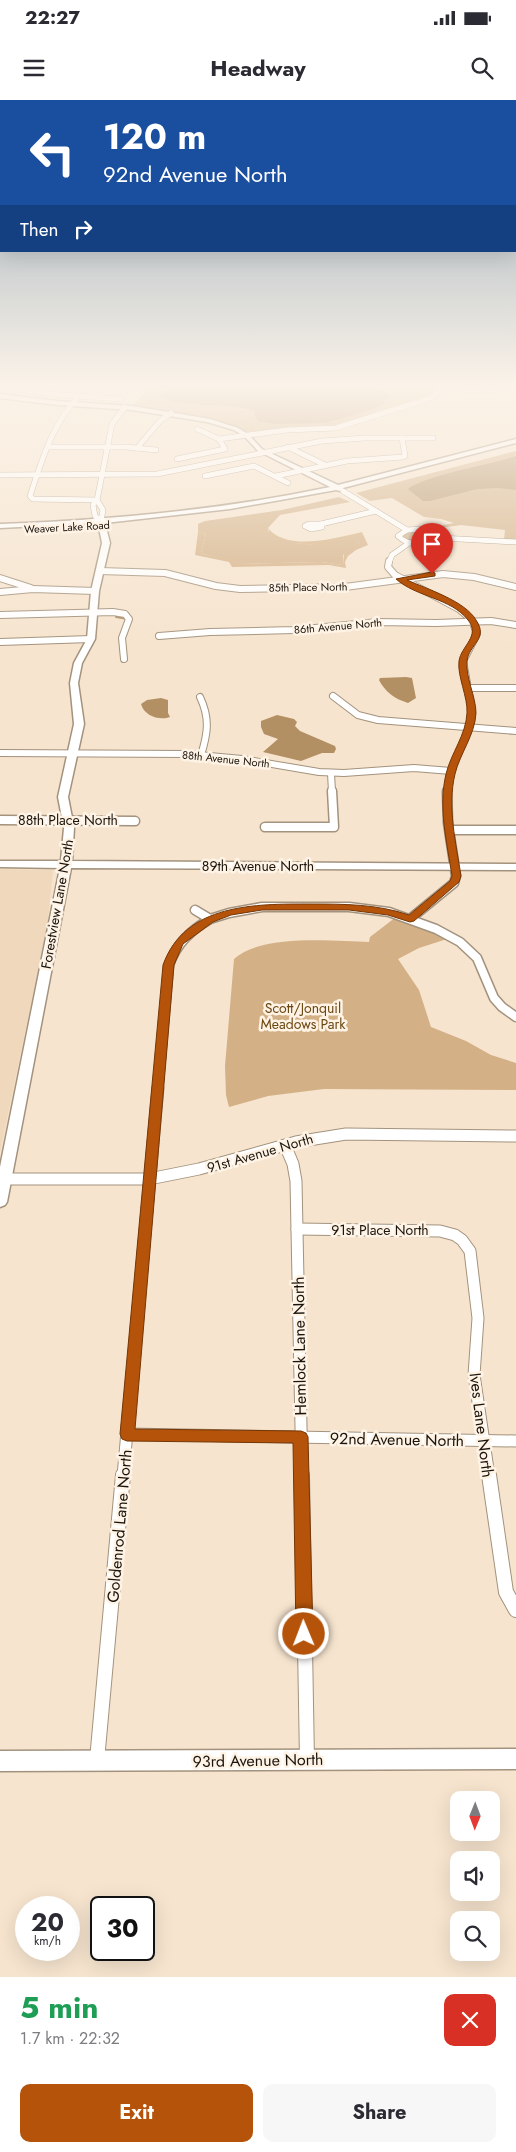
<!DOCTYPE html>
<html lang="en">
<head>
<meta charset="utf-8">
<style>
  :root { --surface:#fff; --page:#f7f7f7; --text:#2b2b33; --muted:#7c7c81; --accent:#b45309 }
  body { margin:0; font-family:Jost,sans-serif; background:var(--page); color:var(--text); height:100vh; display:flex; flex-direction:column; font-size:19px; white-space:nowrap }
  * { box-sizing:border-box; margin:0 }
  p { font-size:16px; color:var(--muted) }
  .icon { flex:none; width:28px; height:28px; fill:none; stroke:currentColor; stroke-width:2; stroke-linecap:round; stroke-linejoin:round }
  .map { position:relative; height:1877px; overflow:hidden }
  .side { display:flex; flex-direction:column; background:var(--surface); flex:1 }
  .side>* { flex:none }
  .hud { position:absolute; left:0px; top:0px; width:516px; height:152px; box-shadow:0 5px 20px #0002; background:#1a4fa0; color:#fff; overflow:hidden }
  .needle { width:32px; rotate:181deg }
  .fabs { position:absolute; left:450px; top:1691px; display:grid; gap:10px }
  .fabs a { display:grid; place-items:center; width:50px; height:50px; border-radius:10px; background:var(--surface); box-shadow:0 5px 20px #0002; font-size:25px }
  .speed { position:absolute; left:15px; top:1796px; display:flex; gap:10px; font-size:25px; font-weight:700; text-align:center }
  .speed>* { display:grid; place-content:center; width:65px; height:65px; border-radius:50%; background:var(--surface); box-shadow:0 5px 20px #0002; line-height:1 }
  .speed small { font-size:12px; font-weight:400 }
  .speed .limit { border:2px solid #111; border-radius:8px; background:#fff; color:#111 }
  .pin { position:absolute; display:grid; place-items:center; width:42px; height:42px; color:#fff; margin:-51px -21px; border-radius:50% 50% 50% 0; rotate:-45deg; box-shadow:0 0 5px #0007 }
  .pin .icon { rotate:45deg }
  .me { position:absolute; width:55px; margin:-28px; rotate:359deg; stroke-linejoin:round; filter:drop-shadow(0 0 4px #0008) }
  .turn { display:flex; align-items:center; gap:18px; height:105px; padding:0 20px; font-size:22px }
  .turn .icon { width:65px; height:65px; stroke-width:2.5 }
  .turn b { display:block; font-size:35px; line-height:42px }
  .then { display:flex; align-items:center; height:48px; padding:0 20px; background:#0003; gap:10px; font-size:19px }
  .round { display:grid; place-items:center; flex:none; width:52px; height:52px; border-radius:10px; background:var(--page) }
  .summary { display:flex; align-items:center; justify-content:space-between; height:85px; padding:0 20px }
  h1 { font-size:30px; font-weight:700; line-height:38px; color:#1e9e55 }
  .primary-button { display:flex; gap:10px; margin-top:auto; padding:10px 20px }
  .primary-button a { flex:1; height:58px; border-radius:10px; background:var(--accent); color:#fff; font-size:20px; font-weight:700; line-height:58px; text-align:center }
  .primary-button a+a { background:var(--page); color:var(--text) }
  .status { display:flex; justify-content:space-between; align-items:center; height:35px; padding:0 25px; background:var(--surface); direction:ltr }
  .status svg { height:14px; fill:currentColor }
  header { display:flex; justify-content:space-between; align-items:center; height:65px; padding:0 20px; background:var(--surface); font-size:22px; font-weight:700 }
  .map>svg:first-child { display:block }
</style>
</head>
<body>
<div class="status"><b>22:27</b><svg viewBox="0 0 49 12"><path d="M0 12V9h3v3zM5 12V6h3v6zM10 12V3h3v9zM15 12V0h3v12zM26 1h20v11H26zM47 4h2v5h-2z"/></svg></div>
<header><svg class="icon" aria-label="menu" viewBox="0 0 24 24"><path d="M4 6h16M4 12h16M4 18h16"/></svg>Headway<svg class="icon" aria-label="search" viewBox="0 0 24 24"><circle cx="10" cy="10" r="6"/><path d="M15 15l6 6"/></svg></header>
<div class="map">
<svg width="516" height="1877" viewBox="0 0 516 1877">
  <rect width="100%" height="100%" fill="#f6e4ce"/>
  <!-- built -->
  <path fill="#f0d8bc" d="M0,769L53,770L48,822L0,1053Z"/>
  <!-- green -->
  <g fill="#d3b086">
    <path d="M147,285H436L431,293L423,299L329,327L247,333L231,325L204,317L132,306L144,294Z"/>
    <path d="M516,351V441L504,440L505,430L461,425L434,429L428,428L454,423L441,419L424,417L392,398L370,401L356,393Z"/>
    <path d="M339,397L350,402L280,415L268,428V431C292,451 329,444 357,437L359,442L343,455V465L321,462L238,464C226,457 214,458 201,453L206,434L198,432V424L205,421L282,410Z"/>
    <path d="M414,430L434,433L438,437L436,440L416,443L402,438L403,433Z"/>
    <path d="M396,817L447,839L419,848L398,859L419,890L431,927L466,941L491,955L516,963V990L324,989L268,996L229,1007L226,995L225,966L234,859C261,834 333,841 369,842L370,837Z"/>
  </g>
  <!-- forest -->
  <path fill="#d5b084" d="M268,428C287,452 336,438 362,432L368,445L356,450L348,456L345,462L346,468L329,465L232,467L229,462L195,455L198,432L206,434L201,453C213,458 228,455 238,464L321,462L343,465L344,452L359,442L357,438C329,445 297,449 270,435Z"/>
  <!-- water -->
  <g fill="#b39064">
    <path d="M166,285H366L377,288L390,296L383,304L374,309L325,323L275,324L258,321L254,314L256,312C229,301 194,309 164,299L162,294Z"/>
    <path d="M516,356V390L498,388L477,389L430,401H423L408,389C422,376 493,364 516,356Z"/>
    <path d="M406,577L412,578L416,598L408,603C395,599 385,592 379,580L380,578Z"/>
    <path d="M161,598L168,600V613L170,617C160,621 144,616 141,604L147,600Z"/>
    <path d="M277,615L294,619L297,622L295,626L300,631L335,646L336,649L334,653H322L301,661L263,652L278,639L264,634L261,627V621Z"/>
  </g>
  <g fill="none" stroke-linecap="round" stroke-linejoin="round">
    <!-- stream -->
    <path stroke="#b39064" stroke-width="2" d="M116,517L128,519"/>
    <defs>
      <g id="street-far4">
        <path d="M47,285L106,286"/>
        <path d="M0,286L48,294L121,299"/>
        <path d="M440,288L473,290L516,289"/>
        <path d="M79,296C52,324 42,360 30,396L33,399L97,400L112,324L125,307"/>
        <path d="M219,339L287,330L336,328L428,299L435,295L441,285"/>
        <path d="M48,347H127L156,350"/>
        <path d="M288,347L325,365"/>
        <path d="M137,348L160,321L171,313"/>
        <path d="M177,359L225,349L219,339L197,329"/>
        <path d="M0,375L157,374L322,341L364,338H433"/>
        <path d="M205,376L254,366L288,383"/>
        <path d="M276,376L347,361L403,357L405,356L402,338"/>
        <path d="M343,391L407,430"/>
        <path d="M97,400L103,410L101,421L95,416L93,405Z"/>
        <path d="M309,424H321L322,427L311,429L305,426Z"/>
        <path d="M321,424L376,411"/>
        <path d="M422,429L436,432L441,438C428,447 410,447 398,436L407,430Z"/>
        <path d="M441,438L516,442"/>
        <path d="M389,463L392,455L409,443"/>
      </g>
      <g id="street-far3">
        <path d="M389,461L388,467L395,475L459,509L472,520L477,534L463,561L472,611L470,627L451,671L447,692"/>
        <path d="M100,471L165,473L216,486L240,489L345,487L443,474L474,477L516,487"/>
        <path d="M0,478L31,488"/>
        <path d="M0,492L33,489L95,491"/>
        <path d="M0,515L113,512L125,514L129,519L122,538L124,559"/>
        <path d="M159,536L210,532L294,530L378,522L436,523L491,521L516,525"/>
        <path d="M0,542L91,539"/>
        <path d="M468,588H516"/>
        <path d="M333,596L358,615L378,620L516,631"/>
        <path d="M200,597C210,618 208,633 201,655"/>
        <path d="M0,653L188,654L242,659L319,672L344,673L414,668L451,671"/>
        <path d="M331,673L332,692"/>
      </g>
      <g id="street-far2">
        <path d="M0,720L135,721"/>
        <path d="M265,727H334L332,691"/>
        <path d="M450,730H516"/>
        <path d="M195,810L210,819L229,813L262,807H349L389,812L436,829L460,842L477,858L494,898L502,907L516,917"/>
        <path d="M410,819L454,783L456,776L448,723L447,691"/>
        <path d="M158,990L169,865C177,843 190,831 210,819"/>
      </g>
      <g id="street-far1">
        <path d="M285,1045L293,1064L296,1081L302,1376"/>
        <path d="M5,1079H149L199,1069L296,1042L346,1034L516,1036"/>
        <path d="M297,1129L440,1131L455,1135L462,1140L470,1151L478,1218L474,1275L489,1376"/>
        <path d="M127,1334L516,1341"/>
        <path d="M123,1376L158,988"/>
      </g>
      <g id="street">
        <path d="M302,1375L307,1660"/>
        <path d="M489,1375L506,1492L516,1510"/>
        <path d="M97,1660L123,1375"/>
      </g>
      <g id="secondary">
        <path d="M0,294L57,301L132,306L210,319L238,328L248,334L262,349L338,385L516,339V343L343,388L340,391L336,390L230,409L105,423L110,443L99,491L95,539L82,563L78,583L84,624L68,697L74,728L72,761L516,764V770L71,768L7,1102L5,1105L0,1107V1067L60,768L0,767V761H61L64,728L58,697L74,624L70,583L74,563L87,539L91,491L102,443L98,423L0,428V424C111,420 221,410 330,387L258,351L244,336L234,330L207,322L132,310L57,305L0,298Z"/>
        <path d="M516,1649V1669L0,1671V1651Z"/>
      </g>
    </defs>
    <!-- street-far4 casing -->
    <use href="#street-far4" stroke="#a3927d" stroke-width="6"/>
    <!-- street-far3 casing -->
    <use href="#street-far3" stroke="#a3927d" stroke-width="8"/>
    <!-- street-far2 casing -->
    <use href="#street-far2" stroke="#a3927d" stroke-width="11"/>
    <!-- street-far1 casing -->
    <use href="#street-far1" stroke="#a3927d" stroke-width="13"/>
    <!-- street casing -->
    <use href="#street" stroke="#a3927d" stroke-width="16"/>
    <!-- secondary casing -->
    <use href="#secondary" stroke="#a3927d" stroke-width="3"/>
    <!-- street-far4 -->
    <use href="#street-far4" stroke="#fff" stroke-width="5"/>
    <!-- street-far3 -->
    <use href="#street-far3" stroke="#fff" stroke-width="6"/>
    <!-- street-far2 -->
    <use href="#street-far2" stroke="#fff" stroke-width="8"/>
    <!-- street-far1 -->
    <use href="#street-far1" stroke="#fff" stroke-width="11"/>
    <!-- street -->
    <use href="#street" stroke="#fff" stroke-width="14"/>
    <!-- secondary -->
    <use href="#secondary" fill="#fff" fill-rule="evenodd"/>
  </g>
  <!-- sky -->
  <linearGradient id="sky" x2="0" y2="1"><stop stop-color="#93a6b3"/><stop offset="0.52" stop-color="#fbf3e9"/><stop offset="1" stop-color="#fbf3e9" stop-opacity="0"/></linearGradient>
  <rect width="516" height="548" fill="url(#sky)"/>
  <!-- route -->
  <path fill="#b45309" stroke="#753606" d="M432,472L435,473V476L407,480C427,489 465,501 476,520C489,539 469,544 467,561C465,576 476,597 476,613C475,635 460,653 455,674C447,707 456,743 461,776L459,782L414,821L410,822L388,815L349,810H262L231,815L213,822L183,844L174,865L135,1329L301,1331L306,1333L308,1337L313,1534L310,1539L304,1542L299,1539L296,1534L293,1343L127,1341L122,1339L120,1334L163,865C185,803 256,804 310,804C344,804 377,804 409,815L450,781L452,776C447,743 438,707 446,674C451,653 466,635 467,613C468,597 457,576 459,561C461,546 481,536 468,520C451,498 416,497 396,479Z"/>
  <g text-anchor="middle" stroke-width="5" stroke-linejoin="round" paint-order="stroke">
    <!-- far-street labels -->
    <g font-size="11" fill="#1a140c" stroke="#fef3e5">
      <text transform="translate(67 427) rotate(-3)" y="4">Weaver Lake Road</text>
      <text transform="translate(308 487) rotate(-1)" y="4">85th Place North</text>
      <text transform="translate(338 526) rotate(-5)" y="4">86th Avenue North</text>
      <text transform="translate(226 659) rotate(6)" y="4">88th Avenue North</text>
    </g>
    <!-- street labels -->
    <g font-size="14" fill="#1a140c" stroke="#fef3e5">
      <text x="68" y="725">88th Place North</text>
      <text x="258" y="771">89th Avenue North</text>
      <text transform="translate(57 804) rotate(-80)" y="5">Forestview Lane North</text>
      <text transform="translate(260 1053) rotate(-16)" y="5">91st Avenue North</text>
      <text x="380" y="1135">91st Place North</text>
    </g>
    <!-- park labels -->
    <g font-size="14" fill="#6a4712" stroke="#fef3e5">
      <text x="303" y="913">Scott/Jonquil<tspan x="303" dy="16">Meadows Park</tspan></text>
    </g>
    <!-- near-street labels -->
    <g font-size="16" fill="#1a140c" stroke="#fef3e5">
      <text transform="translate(299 1246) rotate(-91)" y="6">Hemlock Lane North</text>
      <text transform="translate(482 1325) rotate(83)" y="6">Ives Lane North</text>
      <text transform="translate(397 1339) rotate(1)" y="6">92nd Avenue North</text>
      <text transform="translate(119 1426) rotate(-85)" y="6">Goldenrod Lane North</text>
      <text transform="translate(258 1660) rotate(-1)" y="6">93rd Avenue North</text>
    </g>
  </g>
</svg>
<div class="fabs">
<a><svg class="needle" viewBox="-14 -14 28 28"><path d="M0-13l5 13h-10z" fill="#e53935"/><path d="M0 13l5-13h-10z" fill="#7c7c81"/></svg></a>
<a><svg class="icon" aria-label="sound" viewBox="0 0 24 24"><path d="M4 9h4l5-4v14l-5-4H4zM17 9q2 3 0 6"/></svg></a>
<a><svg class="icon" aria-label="search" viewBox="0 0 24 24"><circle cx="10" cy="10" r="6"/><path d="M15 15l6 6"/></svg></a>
</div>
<div class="speed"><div>20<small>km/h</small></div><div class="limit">30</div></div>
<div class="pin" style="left:432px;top:474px;background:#d93025"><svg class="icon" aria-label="arrive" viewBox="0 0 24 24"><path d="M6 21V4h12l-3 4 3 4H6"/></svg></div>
<svg class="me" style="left:304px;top:1534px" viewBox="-20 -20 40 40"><circle r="17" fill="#b45309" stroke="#fff" stroke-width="3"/><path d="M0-11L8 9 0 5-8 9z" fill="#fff"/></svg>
<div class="hud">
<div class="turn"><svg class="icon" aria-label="left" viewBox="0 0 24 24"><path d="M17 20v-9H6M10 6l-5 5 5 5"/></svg><div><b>120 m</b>92nd Avenue North</div></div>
<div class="then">Then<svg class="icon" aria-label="right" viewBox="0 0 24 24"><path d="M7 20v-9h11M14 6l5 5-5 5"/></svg></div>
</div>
</div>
<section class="side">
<div class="summary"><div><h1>5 min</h1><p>1.7 km · 22:32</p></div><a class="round" style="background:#d93025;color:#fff"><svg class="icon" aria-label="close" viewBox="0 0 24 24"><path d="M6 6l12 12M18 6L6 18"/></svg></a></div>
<div class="primary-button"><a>Exit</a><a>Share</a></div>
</section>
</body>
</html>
